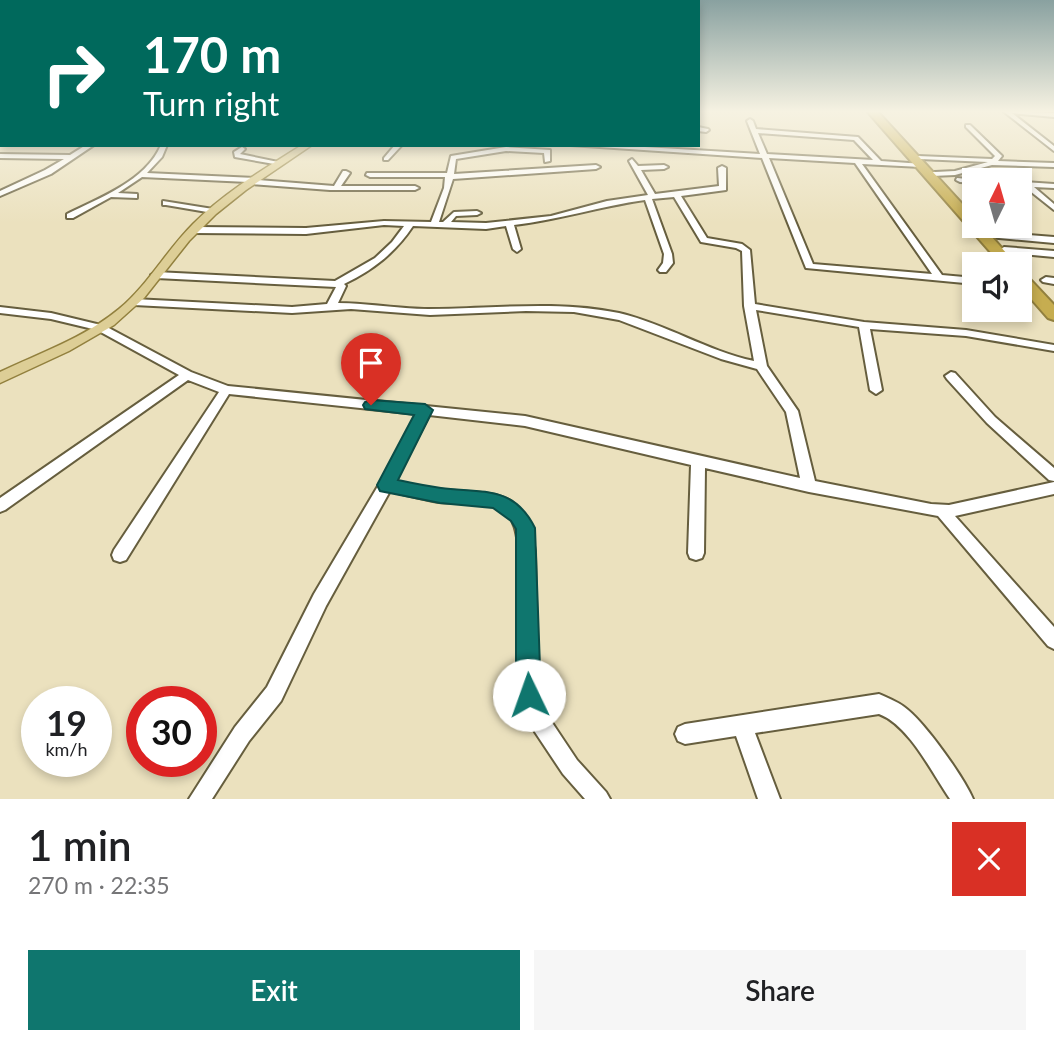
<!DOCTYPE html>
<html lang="en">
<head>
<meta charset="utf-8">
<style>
  :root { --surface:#fff; --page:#f6f6f6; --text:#202124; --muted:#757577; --accent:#0f766e }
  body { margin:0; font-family:Lato,sans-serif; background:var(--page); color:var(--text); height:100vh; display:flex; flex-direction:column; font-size:26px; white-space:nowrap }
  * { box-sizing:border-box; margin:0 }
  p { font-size:23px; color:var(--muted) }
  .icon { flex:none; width:38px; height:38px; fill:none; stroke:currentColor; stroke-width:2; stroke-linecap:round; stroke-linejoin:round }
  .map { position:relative; height:799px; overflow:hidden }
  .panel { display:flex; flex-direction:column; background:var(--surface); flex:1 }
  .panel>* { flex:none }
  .guide { position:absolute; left:0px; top:0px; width:700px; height:147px; box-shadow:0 4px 10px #0003; background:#00695c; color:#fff; overflow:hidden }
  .needle { width:46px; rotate:5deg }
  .controls { position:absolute; left:962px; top:168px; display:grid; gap:14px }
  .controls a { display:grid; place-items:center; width:70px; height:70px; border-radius:0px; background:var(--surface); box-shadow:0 4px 10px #0003; font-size:35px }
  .speed { position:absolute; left:21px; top:686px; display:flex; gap:14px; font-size:35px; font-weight:700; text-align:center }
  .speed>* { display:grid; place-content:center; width:91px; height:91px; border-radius:50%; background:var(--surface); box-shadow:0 4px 10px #0003; line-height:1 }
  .speed small { font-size:18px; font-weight:400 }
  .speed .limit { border:10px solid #d22; background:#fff; color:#111 }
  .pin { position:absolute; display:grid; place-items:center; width:60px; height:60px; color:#fff; margin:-72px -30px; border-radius:50% 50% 50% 0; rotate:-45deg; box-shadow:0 0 7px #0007 }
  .pin .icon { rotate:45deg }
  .me { position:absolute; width:77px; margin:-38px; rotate:357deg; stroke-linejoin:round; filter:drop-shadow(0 0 5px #0008) }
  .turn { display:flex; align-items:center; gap:24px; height:147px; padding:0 28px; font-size:32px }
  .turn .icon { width:91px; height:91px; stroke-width:2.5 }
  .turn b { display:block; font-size:49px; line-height:60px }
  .round { display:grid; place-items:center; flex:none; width:74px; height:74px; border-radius:0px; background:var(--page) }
  .head { display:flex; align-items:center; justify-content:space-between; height:119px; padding:0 28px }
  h1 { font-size:42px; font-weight:600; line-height:52px }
  .button { display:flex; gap:14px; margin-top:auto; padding:14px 28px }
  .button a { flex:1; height:80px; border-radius:0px; background:var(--accent); color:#fff; font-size:28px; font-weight:600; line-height:80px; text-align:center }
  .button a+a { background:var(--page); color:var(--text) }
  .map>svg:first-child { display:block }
</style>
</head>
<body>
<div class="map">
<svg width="1054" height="799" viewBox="0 0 1054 799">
  <rect width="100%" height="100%" fill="#ebe1be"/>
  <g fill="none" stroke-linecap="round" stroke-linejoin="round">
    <defs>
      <g id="minor">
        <path d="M1003,111L1054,113V117L1012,113L1054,146V151Z"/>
        <path d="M750,119L753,121L756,129L858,137L881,161L923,164V166L921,167L862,164L942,275L975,278V284L806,268L762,158L570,145H612L760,154L747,121ZM758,133L854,140L873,160L767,154ZM769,158L855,163L932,274L813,264Z"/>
        <path d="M966,125H970L1001,155L1002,156L998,161L1054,163V167L992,165L955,175L932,176V172H935L955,171L988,162L920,159L917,157L918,156L992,159L995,156L966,127Z"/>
        <path d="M698,127L708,129L709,130L706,132L698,131Z"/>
        <rect x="0" y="132" width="2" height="4"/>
        <path d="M86,145H94L51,174L0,196V191L45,170L64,159L0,158V154L70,155Z"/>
        <path d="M161,145H167L162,157L147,173L255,178L258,180L334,186L343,171H346L350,173L341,186H415L419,188L415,190H330L252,184L248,182L142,177L118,193L137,194V198L111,197L73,218H67V214C99,198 146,181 161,145Z"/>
        <path d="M395,145H402L388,160H384V158Z"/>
        <path d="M242,147L245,149L240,154L283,163L280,165L235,157L234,152Z"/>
        <path d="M506,147L550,150V161L545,162L544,153L506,151L456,159L454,174L596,165L600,167L596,169L453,179L439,222H443L454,212L477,211L481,213L477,215L456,216L451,222L486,223L551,216L607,201L648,195L629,161L632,159L638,166L664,165L668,167L664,169L641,170L655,194L719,186L718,168L722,166L726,168V190L681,196L707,238L742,244L750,250L755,304L864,322L966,330L1054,345V351L966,336L870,329L882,390L876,394L870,390L859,327L756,310L767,366L798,411L815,481L931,504L949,505L1054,482V494L955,516L1054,627V649L1048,646L938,516L809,492L705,468L704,553L702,558L696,560L690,558L688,553L691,465L525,426L429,415L395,481C411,485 427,489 444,490C498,495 524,487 535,551L538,695L549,718L577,760L606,792L610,799H585L563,774L535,732L520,695L519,551C517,537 516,520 504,511C487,498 458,504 439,502C422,499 406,495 390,491L326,606L281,701L249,741L212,799H189L235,727L267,687L314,594L381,481L417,414L229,394L126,560L120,562L114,560L112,555L114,550L219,392L188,380L5,510L0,512V498L179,375L97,330L51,319L0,313V307L51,313L105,326L191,372L228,386L525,416L800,478L786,412L757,369L721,359L619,320L574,312L526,311L430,315L351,309L292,313L134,305L129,302L134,299L292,307L327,304L336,287L156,278L151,275L156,272L335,281L375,258L392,242L404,226L384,225L306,234L194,233L190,230L194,227L306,228L384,221L431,222L444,188L445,177H370L366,175L367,173H447L451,156ZM674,197L701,242L736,248L742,251L744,306L754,361C707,351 666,324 619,313C555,300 492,309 428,309C398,309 368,303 338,303L346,286L344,284C373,270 395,253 413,226L486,229L506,226L513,249L517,252L521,249L514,225C558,220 601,206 645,200L664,254L663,263L658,270L660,272H666L673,263L672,254L652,199Z"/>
        <path d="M957,178L978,180H975V183L960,182L956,180Z"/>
        <path d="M1024,182L1054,184V188L1034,187L1054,204V210L1025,187Z"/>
        <path d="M163,201L213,209L217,211L213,213L166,205H163Z"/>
        <path d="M991,232L1054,237V243L988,237V233Z"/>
        <path d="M1004,247L1054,251V257L1001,252L1000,250Z"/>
        <path d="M1046,277L1054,278V284L1043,282L1041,280Z"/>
        <path d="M951,372L955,373L995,417L1054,468V481L1049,480L987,423L947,379L945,376Z"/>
        <path d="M879,694C890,699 899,702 908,710C927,726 963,776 973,799H950C932,773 909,725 879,714L755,733L780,799H758L736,736L685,744L678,741L675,734L678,727L685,724Z"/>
      </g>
      <path id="major" d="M302,145H312L246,190L216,214L189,241L144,298L114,325L69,351L0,383V372C40,353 84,338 119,309C148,285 166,251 193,224C225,192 264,169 302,145Z"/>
      <g id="highway">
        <path d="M0,111H2L0,117Z"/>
        <path d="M867,111H877L975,218V226H982L1016,264H1001Z"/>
        <path d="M1020,273L1025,274L1054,305V320L1048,318L1020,286Z"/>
      </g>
    </defs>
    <!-- minor casing -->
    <use href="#minor" stroke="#665e3e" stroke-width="4"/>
    <!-- major casing -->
    <use href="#major" stroke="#92803e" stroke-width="3"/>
    <!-- highway casing -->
    <use href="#highway" stroke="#92803e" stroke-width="4"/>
    <!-- minor -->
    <use href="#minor" fill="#fff" fill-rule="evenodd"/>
    <!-- major -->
    <use href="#major" fill="#ddce96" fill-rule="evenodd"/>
    <!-- highway -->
    <use href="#highway" fill="#c6ad50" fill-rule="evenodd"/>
  </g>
  <!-- sky -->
  <linearGradient id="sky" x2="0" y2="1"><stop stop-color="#89a1a0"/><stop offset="0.5" stop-color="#f6f2e2"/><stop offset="1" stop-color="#f6f2e2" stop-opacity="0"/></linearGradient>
  <rect width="1054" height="223" fill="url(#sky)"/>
  <!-- route -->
  <path fill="#0f766e" stroke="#0a4d48" stroke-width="2" d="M371,400L425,404L433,410L398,480C412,483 427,486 441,488C481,493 514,485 535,528L541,695L537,703L529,707L520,703L516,695V529L511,521L493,508L440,503L380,491L377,485L414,415L365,409L363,405L365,402Z"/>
</svg>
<div class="controls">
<a><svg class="needle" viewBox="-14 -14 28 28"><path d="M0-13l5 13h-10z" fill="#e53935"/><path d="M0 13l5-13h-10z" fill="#757577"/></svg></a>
<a><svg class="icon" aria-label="sound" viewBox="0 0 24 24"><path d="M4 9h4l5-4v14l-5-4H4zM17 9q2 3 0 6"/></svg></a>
</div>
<div class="speed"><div>19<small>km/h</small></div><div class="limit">30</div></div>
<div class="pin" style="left:371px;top:405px;background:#d93025"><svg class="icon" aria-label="arrive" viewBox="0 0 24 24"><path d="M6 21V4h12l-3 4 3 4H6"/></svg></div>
<svg class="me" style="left:529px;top:695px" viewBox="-20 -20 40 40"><circle r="19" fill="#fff"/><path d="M0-13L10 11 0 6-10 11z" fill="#0f766e"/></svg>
<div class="guide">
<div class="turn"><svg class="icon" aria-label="right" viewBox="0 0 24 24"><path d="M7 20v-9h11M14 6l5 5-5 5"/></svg><div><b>170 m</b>Turn right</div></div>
</div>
</div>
<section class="panel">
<div class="head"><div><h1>1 min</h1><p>270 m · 22:35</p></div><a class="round" style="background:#d93025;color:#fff"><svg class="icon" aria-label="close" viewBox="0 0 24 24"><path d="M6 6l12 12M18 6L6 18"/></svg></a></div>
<div class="button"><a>Exit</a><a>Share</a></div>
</section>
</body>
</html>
